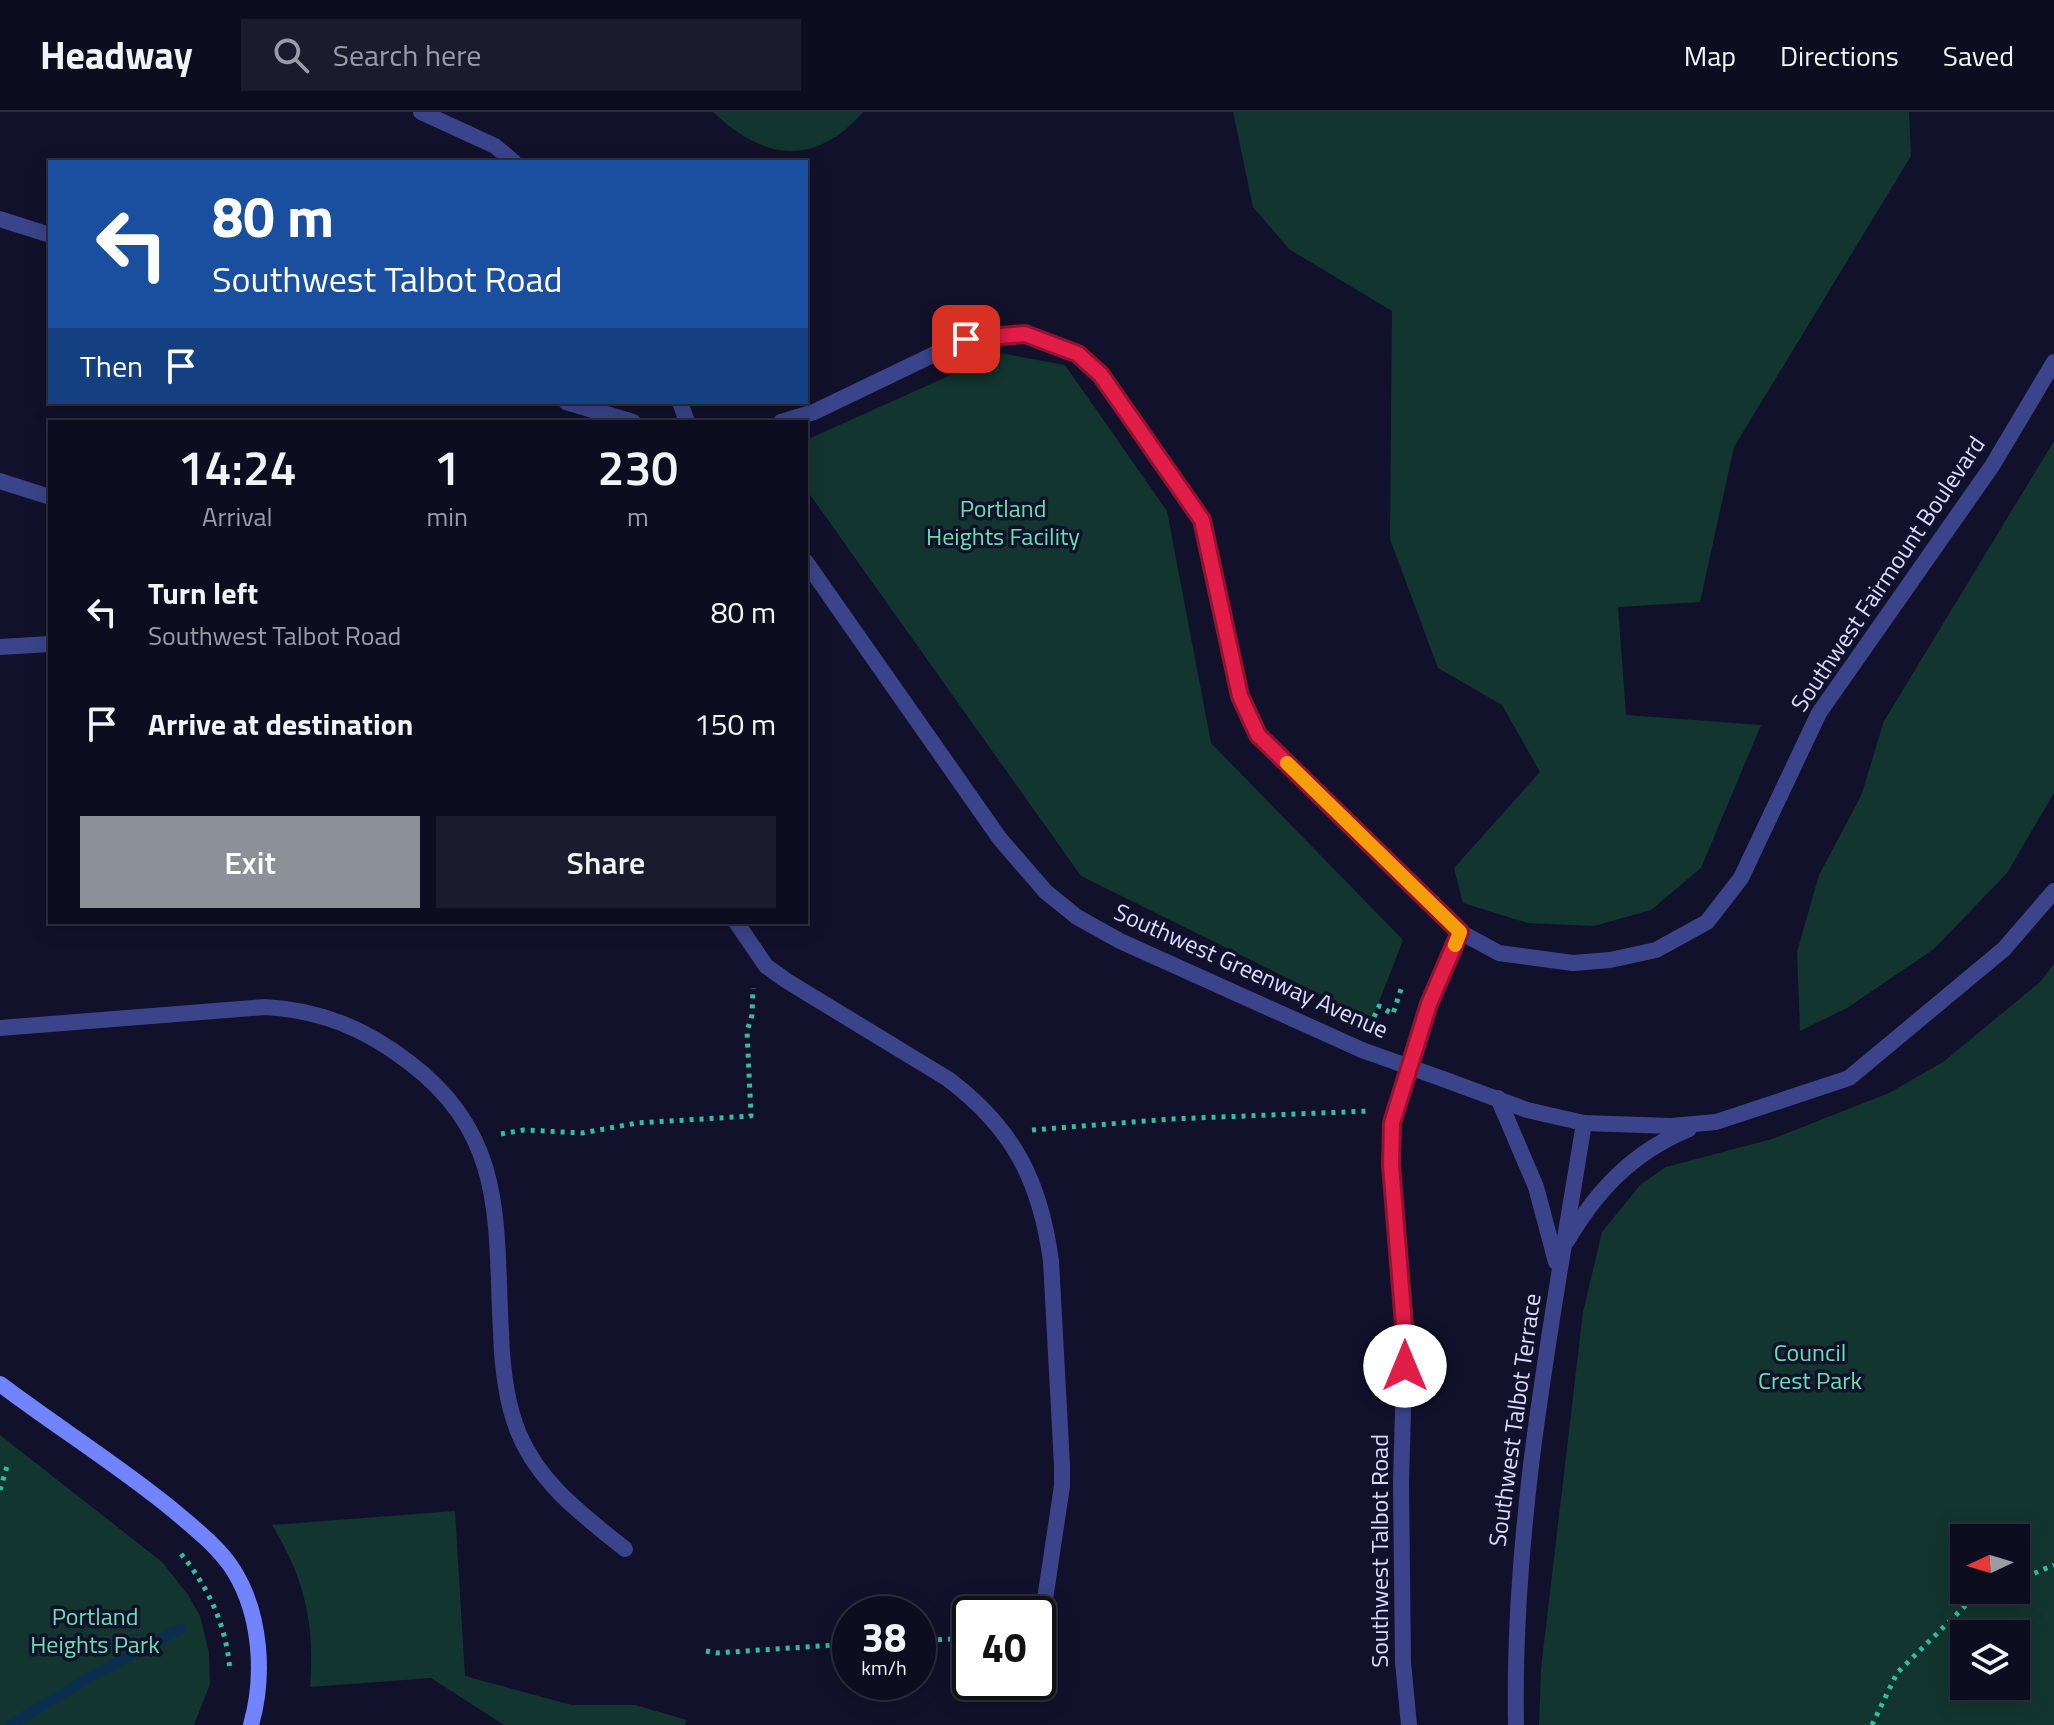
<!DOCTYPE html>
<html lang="en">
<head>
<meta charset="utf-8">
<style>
  :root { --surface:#0d0d20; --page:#1b1b2d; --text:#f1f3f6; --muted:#9a9ca5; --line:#2d2d3e; --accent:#8c9099 }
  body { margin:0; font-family:"Titillium Web",sans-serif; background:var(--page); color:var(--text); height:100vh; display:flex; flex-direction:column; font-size:30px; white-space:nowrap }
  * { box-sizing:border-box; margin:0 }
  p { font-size:26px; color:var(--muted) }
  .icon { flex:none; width:44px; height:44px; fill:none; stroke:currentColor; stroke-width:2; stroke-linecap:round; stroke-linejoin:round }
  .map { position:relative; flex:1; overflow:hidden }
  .drawer { position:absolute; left:48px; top:308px; width:760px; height:504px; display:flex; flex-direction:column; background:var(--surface); border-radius:0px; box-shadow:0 4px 20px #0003,0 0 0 2px var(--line) }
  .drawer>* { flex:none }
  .top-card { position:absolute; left:48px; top:48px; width:760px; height:244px; border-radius:0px; box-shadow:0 4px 20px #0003,0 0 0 2px var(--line); background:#1a4fa0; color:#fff; overflow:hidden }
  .needle { width:52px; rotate:266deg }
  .tools { position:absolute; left:1950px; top:1412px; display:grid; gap:16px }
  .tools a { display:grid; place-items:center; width:80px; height:80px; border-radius:0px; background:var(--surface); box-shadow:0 4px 20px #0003,0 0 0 2px var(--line); font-size:40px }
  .speed { position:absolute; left:832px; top:1484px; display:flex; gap:16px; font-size:40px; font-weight:700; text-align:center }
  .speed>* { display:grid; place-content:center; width:104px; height:104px; border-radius:50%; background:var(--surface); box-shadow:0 4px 20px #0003,0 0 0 2px var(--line); line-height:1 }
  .speed small { font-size:20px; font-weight:400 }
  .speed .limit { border:4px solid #111; border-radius:12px; background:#fff; color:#111 }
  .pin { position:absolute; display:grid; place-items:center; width:68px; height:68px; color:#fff; margin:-34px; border-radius:16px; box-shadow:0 4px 12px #0006 }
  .me { position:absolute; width:88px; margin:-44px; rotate:0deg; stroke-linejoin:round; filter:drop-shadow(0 0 6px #0008) }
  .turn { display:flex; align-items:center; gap:28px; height:168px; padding:0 32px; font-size:36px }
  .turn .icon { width:104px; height:104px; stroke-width:2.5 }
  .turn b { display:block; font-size:56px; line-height:68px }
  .then { display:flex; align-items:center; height:76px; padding:0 32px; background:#0003; gap:16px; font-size:30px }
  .eta { display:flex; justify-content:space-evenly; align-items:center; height:136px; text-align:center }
  .eta b { font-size:48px; font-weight:600; line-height:56px }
  .button { display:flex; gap:16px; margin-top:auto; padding:16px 32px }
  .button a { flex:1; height:92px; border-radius:0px; background:var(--accent); color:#fff; font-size:32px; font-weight:600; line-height:92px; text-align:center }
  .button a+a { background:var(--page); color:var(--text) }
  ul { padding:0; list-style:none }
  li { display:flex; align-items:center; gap:24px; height:112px; padding:0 32px }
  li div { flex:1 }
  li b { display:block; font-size:30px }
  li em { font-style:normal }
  header { display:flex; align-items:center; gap:48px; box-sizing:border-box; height:112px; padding:0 40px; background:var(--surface); border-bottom:2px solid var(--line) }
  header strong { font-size:38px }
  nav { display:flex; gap:44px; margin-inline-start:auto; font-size:28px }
  .search { width:560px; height:72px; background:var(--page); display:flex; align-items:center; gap:20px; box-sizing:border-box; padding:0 28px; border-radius:0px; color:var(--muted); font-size:30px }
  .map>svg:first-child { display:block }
</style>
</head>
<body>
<header>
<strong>Headway</strong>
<div class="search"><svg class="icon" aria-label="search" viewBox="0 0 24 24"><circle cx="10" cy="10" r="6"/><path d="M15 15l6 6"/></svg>Search here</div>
<nav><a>Map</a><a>Directions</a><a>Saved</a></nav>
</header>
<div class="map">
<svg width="2054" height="1613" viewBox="0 0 2054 1613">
  <rect width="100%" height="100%" fill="#11112b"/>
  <!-- green -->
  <g fill="#13352f" fill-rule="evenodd">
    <path d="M713,0H863C814,56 764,48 713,0Z"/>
    <path d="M1233,0H1909L1911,44L1734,335L1700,490L1618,495L1626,603L1761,613L1701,756L1651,798L1594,814L1528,811L1463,791L1454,756L1540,660L1502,593L1438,556L1390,427L1392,199L1289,137L1253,95Z"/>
    <path d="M1000,241L1065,253L1167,399L1211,631L1403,828L1372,908L1081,764L806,377V328Z"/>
    <path d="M2054,329V681L2007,761L1934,837L1847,896L1800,919L1797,840L1819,763L1861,684L1884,609Z"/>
    <path d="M2054,852V1613H1539L1541,1557L1583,1200L1602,1120L1641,1072L1666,1055L1772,1027L1889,981L1943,950L2040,870ZM2016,1426V1478H1964V1426ZM2016,1522V1574H1964V1522Z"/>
    <path d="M0,1323L162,1450L188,1483L200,1504L209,1541L210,1572L194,1613H0Z"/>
    <path d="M455,1399L465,1564L572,1593H635L687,1608L685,1613H504L431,1566L310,1575C315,1512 305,1467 272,1413Z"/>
  </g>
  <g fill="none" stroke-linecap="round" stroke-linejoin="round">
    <!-- stream -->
    <path stroke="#0c2e4e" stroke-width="11" d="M10,1613L87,1567L180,1517"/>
    <!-- path -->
    <g stroke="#2fbea0" stroke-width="5" stroke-dasharray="4 6" stroke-linecap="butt">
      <path d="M1370,914L1379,894L1393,902L1402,874"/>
      <path d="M1032,1018L1171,1007L1370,999"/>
      <path d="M501,1022L524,1018L582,1021L637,1011L751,1004L747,919L752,903L753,876"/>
      <path d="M0,1378L8,1351"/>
      <path d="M181,1442C209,1476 227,1515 230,1560"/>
      <path d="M2016,1469L2054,1453"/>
      <path d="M918,1529L970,1526"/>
      <path d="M706,1539L716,1541L850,1532"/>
      <path d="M1872,1613L1897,1561L1971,1488L1994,1478"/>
    </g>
    <!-- minor -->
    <g stroke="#3b448a" stroke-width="16">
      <path d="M421,0L495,34L514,50"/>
      <path d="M680,290L687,310"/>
      <path d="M0,369L50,385"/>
      <path d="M0,535L50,532"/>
      <path d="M736,810L766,854L787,869L948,967C1013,1016 1040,1068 1051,1149L1062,1353V1374L1038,1534"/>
      <path d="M0,916L265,895C321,898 366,917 410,951C507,1025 495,1111 501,1220C502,1254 506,1291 519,1322C540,1372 584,1404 625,1437"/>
    </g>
    <!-- tertiary -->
    <g stroke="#3b448a" stroke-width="16">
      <path d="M0,107L50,123"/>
      <path d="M566,290L633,310"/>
      <path d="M781,310L814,300L966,227L1025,222L1078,242L1101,263L1202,408L1240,584L1258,623L1460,820L1499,841L1573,851L1610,848L1656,838L1707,810L1741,766L1819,601L1992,354L2054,250"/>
      <path d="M806,450L1000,727L1046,780L1077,805L1120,829L1362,938"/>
      <path d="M1443,967L1527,998L1584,1011L1671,1014L1716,1010L1849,966L2004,837L2054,779"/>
      <path d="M1498,986L1536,1075L1556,1150"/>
      <path d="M1567,1129C1597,1078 1633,1040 1689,1017"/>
      <path d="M1409,1613L1403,1550L1401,1371L1405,1225L1391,1053L1392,1011L1429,892L1460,820"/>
      <path d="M1516,1613C1512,1410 1552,1210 1584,1011"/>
    </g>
    <!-- secondary -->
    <path stroke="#7183ff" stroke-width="16" d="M0,1272C57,1315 118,1353 173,1398C194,1416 219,1435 234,1459C261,1503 265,1564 251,1613"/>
    <!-- tertiary-bridge -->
    <path stroke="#3b448a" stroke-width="16" d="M1362,938L1443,967"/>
  </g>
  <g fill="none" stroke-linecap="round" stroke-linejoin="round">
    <defs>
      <path id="route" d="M966,227L1025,222L1078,242L1101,263L1202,408L1240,584L1258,623L1460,820L1429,892L1392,1011L1391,1053L1405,1225V1254"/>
    </defs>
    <!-- route casing -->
    <use href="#route" stroke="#92132f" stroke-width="20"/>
    <!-- route -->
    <use href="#route" stroke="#e11d48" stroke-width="14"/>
    <!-- slow -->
    <path stroke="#f59e0b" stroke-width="14" d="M1287,651L1460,820L1455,833"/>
  </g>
  <g text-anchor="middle" stroke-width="7" stroke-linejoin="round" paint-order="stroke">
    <!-- park labels -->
    <g font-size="24" fill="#63e2af" stroke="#11112b">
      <text x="1003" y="405">Portland<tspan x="1003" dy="28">Heights Facility</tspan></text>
      <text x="1810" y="1249">Council<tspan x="1810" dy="28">Crest Park</tspan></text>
      <text x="95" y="1513">Portland<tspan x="95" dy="28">Heights Park</tspan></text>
    </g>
    <!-- street labels -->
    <g font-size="24" fill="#dadbff" stroke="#11112b">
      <text transform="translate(1888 462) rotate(-56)" y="8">Southwest Fairmount Boulevard</text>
      <text transform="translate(1251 859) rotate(24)" y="8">Southwest Greenway Avenue</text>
      <text transform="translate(1515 1308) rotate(-82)" y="8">Southwest Talbot Terrace</text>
      <text transform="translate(1380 1439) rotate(-90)" y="8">Southwest Talbot Road</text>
    </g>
  </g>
</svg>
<div class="tools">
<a><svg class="needle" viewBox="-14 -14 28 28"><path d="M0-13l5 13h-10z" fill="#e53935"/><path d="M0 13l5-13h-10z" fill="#9a9ca5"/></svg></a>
<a><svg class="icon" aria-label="layers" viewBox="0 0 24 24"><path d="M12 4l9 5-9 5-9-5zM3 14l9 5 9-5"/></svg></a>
</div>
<div class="speed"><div>38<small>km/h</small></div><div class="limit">40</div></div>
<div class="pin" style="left:966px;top:227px;background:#d93025"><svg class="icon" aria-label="arrive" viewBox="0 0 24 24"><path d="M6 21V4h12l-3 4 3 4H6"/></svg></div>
<svg class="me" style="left:1405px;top:1254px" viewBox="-20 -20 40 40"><circle r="19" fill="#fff"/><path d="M0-13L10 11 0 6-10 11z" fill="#e11d48"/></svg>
<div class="top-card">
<div class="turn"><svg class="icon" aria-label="left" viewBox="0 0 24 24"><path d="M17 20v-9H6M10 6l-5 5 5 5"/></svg><div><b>80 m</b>Southwest Talbot Road</div></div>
<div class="then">Then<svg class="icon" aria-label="arrive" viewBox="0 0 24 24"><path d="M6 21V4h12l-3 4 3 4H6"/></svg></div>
</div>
<section class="drawer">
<div class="eta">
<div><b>14:24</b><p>Arrival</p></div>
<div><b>1</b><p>min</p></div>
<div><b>230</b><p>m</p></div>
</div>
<ul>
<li><svg class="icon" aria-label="left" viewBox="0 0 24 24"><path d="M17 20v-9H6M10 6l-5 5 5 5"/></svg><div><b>Turn left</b><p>Southwest Talbot Road</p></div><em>80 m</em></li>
<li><svg class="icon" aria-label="arrive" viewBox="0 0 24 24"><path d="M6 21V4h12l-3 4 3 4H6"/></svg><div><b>Arrive at destination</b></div><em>150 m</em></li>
</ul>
<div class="button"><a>Exit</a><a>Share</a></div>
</section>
</div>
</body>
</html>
